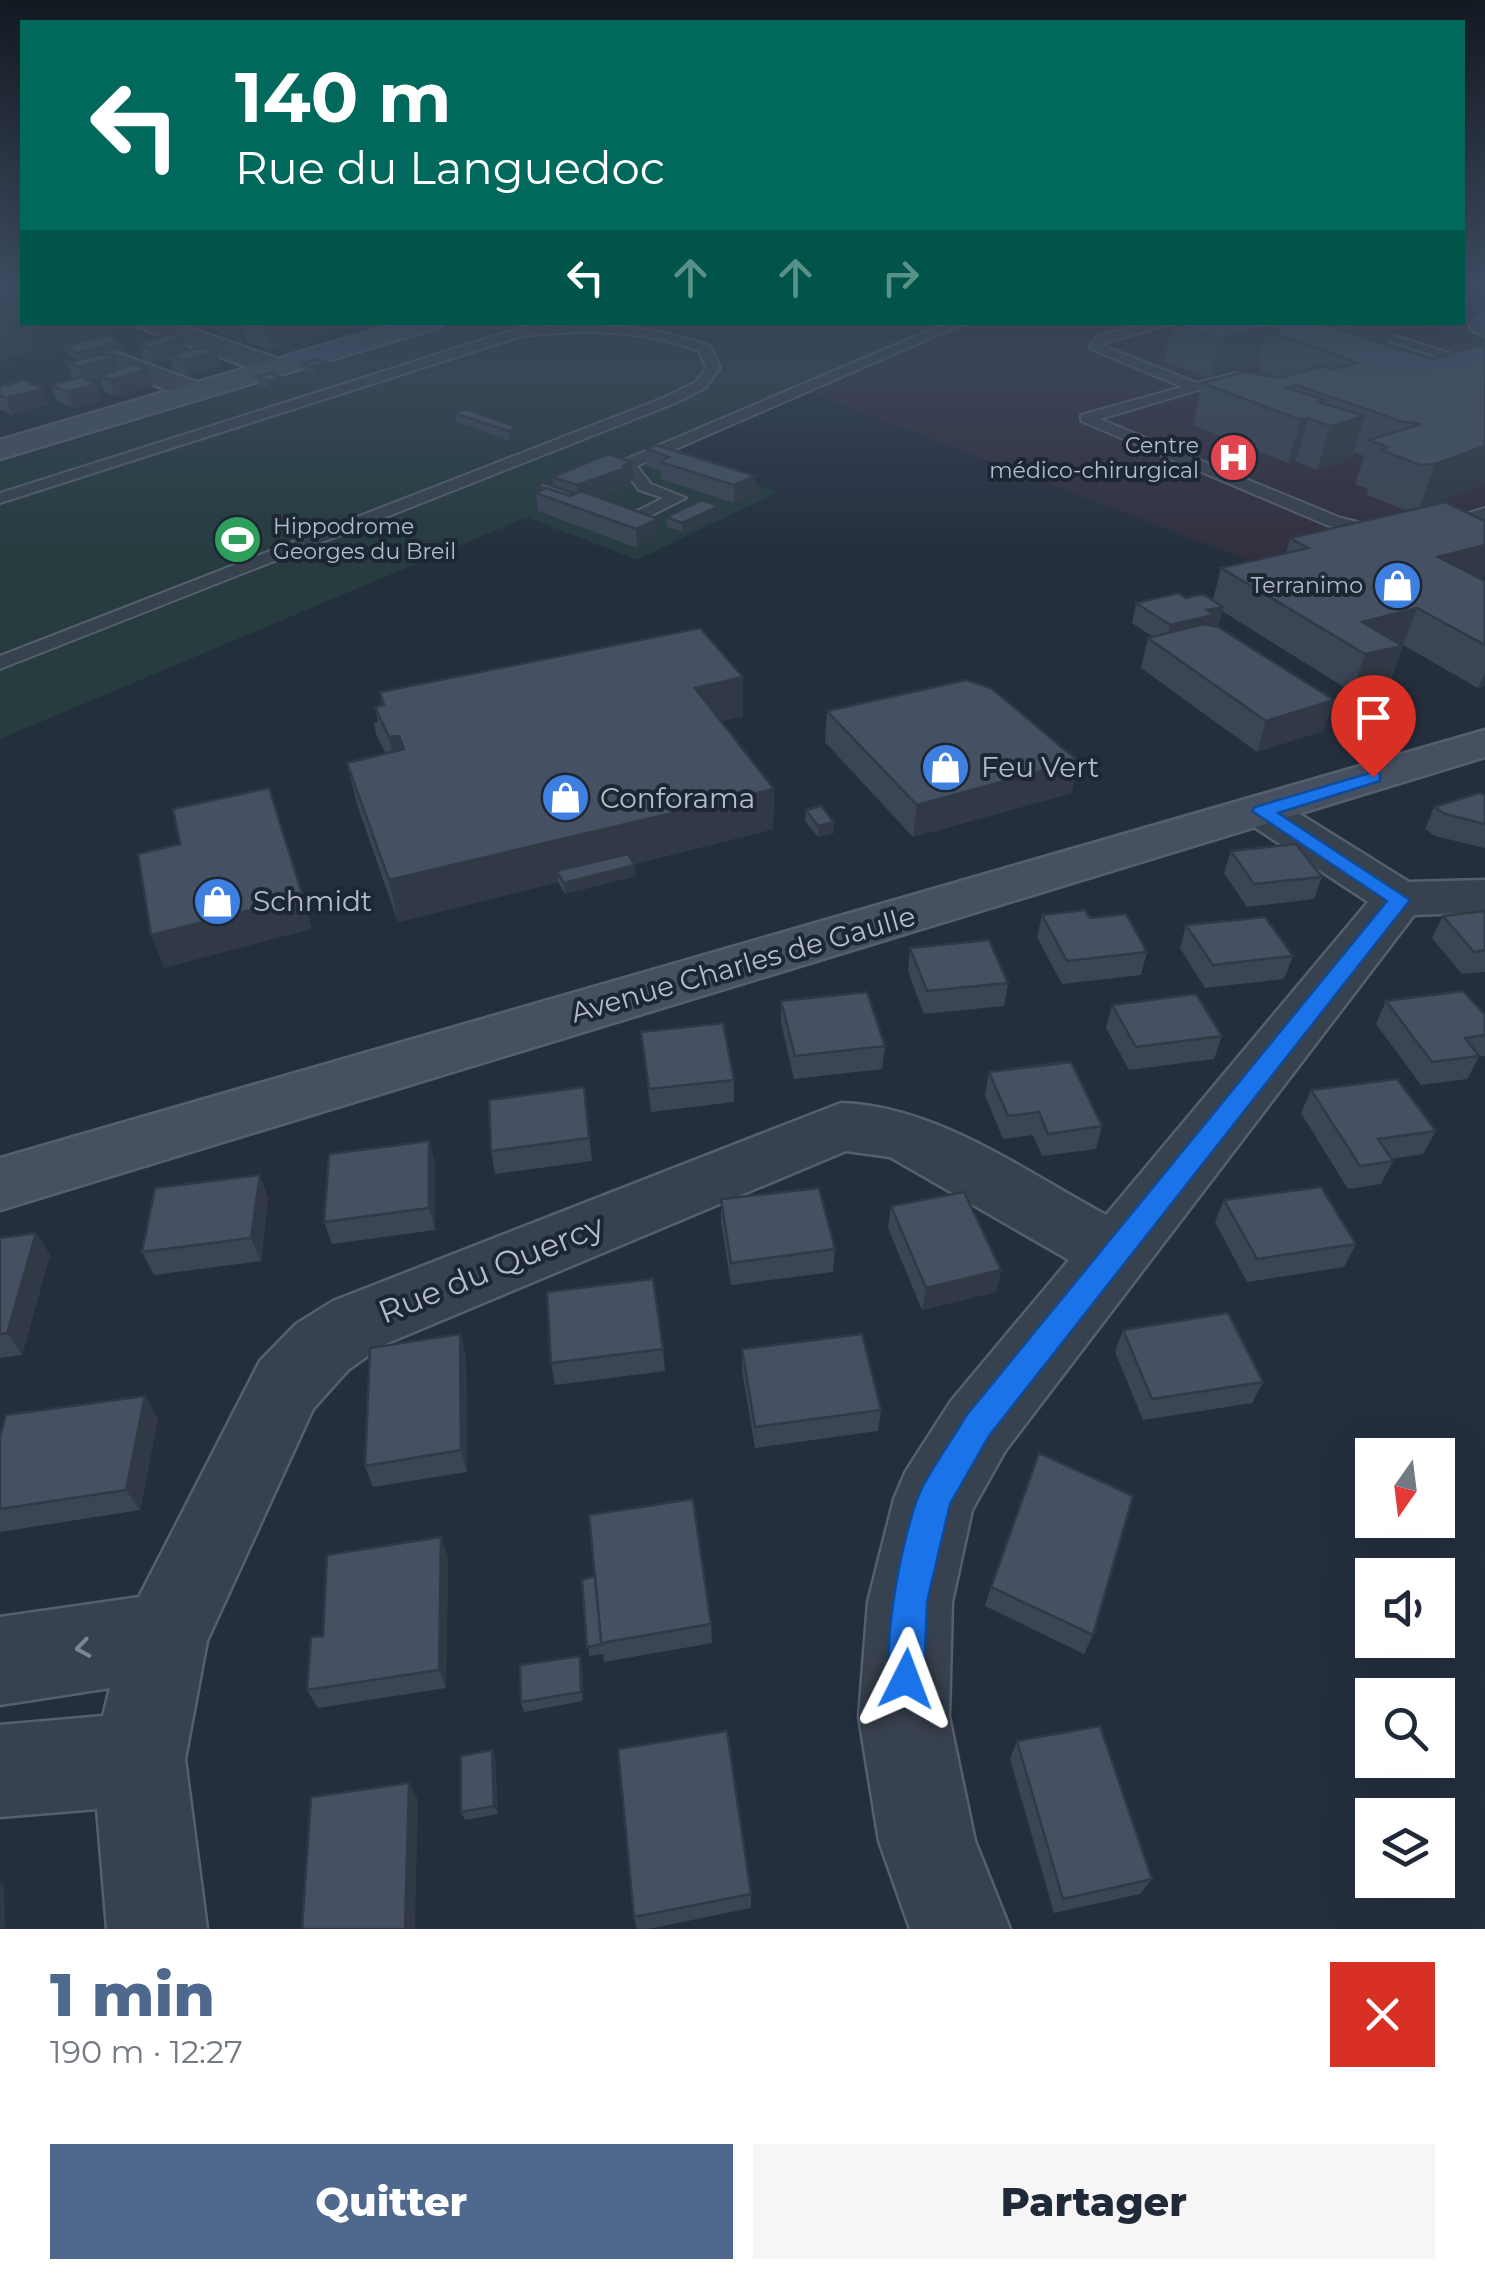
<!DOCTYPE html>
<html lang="fr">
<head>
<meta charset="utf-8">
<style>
  :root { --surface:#fff; --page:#f6f6f7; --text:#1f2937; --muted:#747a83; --accent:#4f688e }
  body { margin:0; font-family:Montserrat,sans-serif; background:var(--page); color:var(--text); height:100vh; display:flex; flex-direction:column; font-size:38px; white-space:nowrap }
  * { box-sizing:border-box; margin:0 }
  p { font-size:32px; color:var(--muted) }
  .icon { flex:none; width:55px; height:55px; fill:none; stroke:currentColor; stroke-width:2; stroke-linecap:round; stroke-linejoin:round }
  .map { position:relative; height:1929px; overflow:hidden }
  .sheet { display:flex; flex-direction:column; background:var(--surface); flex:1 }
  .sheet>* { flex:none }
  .hud { position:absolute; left:20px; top:20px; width:1445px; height:305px; border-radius:0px; box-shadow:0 10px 40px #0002; background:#00695c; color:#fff; overflow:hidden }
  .needle { width:65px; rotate:194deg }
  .tools { position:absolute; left:1355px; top:1438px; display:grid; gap:20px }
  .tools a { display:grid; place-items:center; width:100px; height:100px; border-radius:0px; background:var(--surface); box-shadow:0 10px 40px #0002; font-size:50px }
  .pin { position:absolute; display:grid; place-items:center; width:85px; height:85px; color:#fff; margin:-102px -42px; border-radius:50% 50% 50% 0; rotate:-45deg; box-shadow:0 0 10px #0007 }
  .pin .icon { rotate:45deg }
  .me { position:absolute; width:110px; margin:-55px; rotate:3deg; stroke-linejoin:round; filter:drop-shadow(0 0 8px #0008) }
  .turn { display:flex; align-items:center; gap:35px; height:210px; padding:0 50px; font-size:45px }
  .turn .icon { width:130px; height:130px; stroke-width:2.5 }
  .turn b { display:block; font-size:70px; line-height:85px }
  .lanes { display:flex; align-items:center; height:95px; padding:0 50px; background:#0003; justify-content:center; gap:50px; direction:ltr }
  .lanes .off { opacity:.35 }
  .round { display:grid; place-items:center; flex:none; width:105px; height:105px; border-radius:0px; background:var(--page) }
  .summary { display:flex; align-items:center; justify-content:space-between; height:170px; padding:0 50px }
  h1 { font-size:60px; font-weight:800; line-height:75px; color:var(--accent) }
  .button { display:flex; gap:20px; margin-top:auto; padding:20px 50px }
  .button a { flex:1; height:115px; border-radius:0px; background:var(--accent); color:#fff; font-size:40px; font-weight:800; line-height:115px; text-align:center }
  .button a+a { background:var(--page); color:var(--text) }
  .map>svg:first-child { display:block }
</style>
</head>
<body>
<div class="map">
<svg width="1485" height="1929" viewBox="0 0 1485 1929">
  <rect width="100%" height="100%" fill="#242f3e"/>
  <!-- medical -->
  <path fill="#32303f" d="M977,323H1416L1485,346V524L1281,573L812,393Z"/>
  <!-- green -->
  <g fill="#263c3f">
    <path d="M0,284H22V322H113L130,327L0,360Z"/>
    <path d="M466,323H977L667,454L778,492L637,560L527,517L0,739V463Z"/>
  </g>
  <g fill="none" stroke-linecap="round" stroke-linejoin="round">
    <defs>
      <g id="lane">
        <path d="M1485,315V336L1470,330V324Z"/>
        <path d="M539,322L546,326C603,323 656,326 710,346L720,368L705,388L673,404L0,669V656L663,398L696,382L706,368L699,351C641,329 583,330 522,336L0,503V493Z"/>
        <path d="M949,322H967L637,466L651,484L686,498L638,522L623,518L663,498L639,490L620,464L622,461Z"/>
        <path d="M1154,322H1178L1107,342L1104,346L1197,383L1235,373L1242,377L1100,419L1341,518L1387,529V537L1329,526L1081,421V415L1182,387L1089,348L1097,336Z"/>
        <path d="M1329,322H1350L1485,364V372Z"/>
        <path d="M1485,508V518L1438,530L1429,525Z"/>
      </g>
      <g id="street">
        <path d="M135,322H172L287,362L291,368L277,376L267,374L138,327Z"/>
        <path d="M112,351L207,386L211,392L197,400L187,398L103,365L99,359Z"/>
        <path d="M1262,797L1279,801L1409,882L1485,880V912L1414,915L1005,1451L972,1510L952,1602L949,1717L975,1841L1010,1929H910L879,1841L859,1717L868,1602L894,1499L906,1471L951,1401L1069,1260L890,1157L846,1151L383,1345L348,1370L313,1409L207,1641L185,1759L207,1929H107L97,1809L0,1817V1725L103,1716L110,1688L0,1705V1617L139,1597L260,1361L296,1324L333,1301L841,1103C937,1106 1024,1171 1106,1215L1368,902L1245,821L1238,811L1245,801Z"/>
      </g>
      <g id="secondary">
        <path d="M403,322H444L441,327L0,459V440Z"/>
        <path d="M1485,730V757L0,1210V1158Z"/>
      </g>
    </defs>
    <!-- lane casing -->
    <use href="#lane" stroke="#565f6c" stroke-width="4"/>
    <!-- street casing -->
    <use href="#street" stroke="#565f6c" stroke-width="5"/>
    <!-- secondary casing -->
    <use href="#secondary" stroke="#565f6c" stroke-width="5"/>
    <!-- lane -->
    <use href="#lane" fill="#38414e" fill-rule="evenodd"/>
    <!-- street -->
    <use href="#street" fill="#38414e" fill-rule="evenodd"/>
    <!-- secondary -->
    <use href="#secondary" fill="#465061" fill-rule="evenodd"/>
  </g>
  <!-- wall -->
  <g fill="#3b4654">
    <path d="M191,322H351V326L270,349L247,342L244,330L227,335L217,332L215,325L205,327Z"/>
    <path d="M1176,322H1394L1388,344L1385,345L1431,359L1485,344V484L1420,508L1478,518L1479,516L1485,514V577L1481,578L1485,581V686L1478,688L1403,645L1389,684L1352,692L1222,611L1218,627L1334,700L1323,731L1257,752L1141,668L1148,638L1153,637L1132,623L1136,603L1186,598L1213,600L1221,568L1286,553L1290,538L1417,509L1405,510L1367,495L1368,489L1355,484L1364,456L1354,452L1352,459L1317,470L1296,461L1288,463L1193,425L1202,383L1276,377L1260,371L1261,367L1257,365L1210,378L1164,362L1172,323Z"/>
    <path d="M183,339L186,351L221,366L186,376L173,370L170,359L153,364L143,360L139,344Z"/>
    <path d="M63,346L124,349L106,354L116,357L119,368L148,370L153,386L115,396L104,392L100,379L91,381L97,384L102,400L73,408L57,401L51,385L75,379L72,378L67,362L78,359L66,354Z"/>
    <path d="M302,363H328L329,371L314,375L304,371Z"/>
    <path d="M257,377H280L282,385L270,389L259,385Z"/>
    <path d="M0,387L48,405L12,415L0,409Z"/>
    <path d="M454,413L517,427L518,436L509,440L456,422Z"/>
    <path d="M656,445L755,494L734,503L661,479V471L647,467L646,449Z"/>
    <path d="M552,477L633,480L628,482V485L596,497L658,519V538L637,548L538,511L536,493L541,491L540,487L553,486Z"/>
    <path d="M719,515L683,532L667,527L666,517Z"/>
    <path d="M743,677V716L721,721L774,789L773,829L634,864L636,876L565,894L558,882L398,922L357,804L347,763L386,754L376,734L374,723L378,722L375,707L382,705L380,692Z"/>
    <path d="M827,711L1072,793L913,837L825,742Z"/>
    <path d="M1485,795V848L1435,836L1425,829L1434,807Z"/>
    <path d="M806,810L834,822V833L818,837L805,821Z"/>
    <path d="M1231,851L1322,877L1314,899L1247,907L1224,873Z"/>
    <path d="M1485,911V972L1462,974L1432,938L1443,916Z"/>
    <path d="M1042,915L1090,918L1147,952L1141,975L1062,984L1037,937Z"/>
    <path d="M1186,925L1293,956L1284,979L1205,988L1180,948Z"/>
    <path d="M910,948L1008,983L1004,1006L924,1014L908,971Z"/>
    <path d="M781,1001L885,1046L882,1069L794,1079L781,1023Z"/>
    <path d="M1386,1001L1485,1015V1056L1479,1057L1467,1079L1421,1085L1376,1024Z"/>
    <path d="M1112,1005L1222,1036L1214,1059L1129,1070L1106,1028Z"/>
    <path d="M641,1032L734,1080V1102L651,1112Z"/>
    <path d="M989,1072L1102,1126L1096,1149L1042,1156L1033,1135L1003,1139L985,1095Z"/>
    <path d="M584,1087L592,1161L495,1174L491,1151Z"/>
    <path d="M1311,1090L1436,1131L1423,1154L1391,1159L1393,1161L1381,1184L1348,1189L1301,1113Z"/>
    <path d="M429,1141L435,1164V1230L332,1244L324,1222Z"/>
    <path d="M260,1175L268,1198L261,1261L154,1275L142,1252Z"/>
    <path d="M721,1199L835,1249L833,1272L731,1285L721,1222Z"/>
    <path d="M1224,1200L1356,1244L1344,1267L1247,1282L1215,1222Z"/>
    <path d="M891,1206L1001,1270L996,1292L922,1310L888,1228Z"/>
    <path d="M36,1233L50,1255L22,1355L0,1358V1238Z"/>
    <path d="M1123,1330L1263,1382L1252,1403L1143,1420L1115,1352Z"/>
    <path d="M460,1334L466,1356L467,1472L373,1487L365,1466Z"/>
    <path d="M663,1349L665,1371L555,1385L551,1363Z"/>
    <path d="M742,1349L881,1410L878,1431L755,1448L742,1371Z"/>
    <path d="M158,1418L140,1510L0,1532V1437Z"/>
    <path d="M448,1557L446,1688L318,1708L307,1690L323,1636Z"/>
    <path d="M582,1580L711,1624L712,1643L604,1662L603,1654L589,1656Z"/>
    <path d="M991,1587L1093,1635L1084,1654L985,1606Z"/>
    <path d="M580,1656L582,1665L583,1701L524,1712L521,1702Z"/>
    <path d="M1017,1741L1152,1879L1140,1894L1054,1913L1010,1759Z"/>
    <path d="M492,1750L495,1759L498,1814L465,1820L461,1812Z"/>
    <path d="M751,1894V1908L648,1929H637L634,1917Z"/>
  </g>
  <!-- shaded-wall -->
  <g fill="#303945">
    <path d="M204,322H224L205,327Z"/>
    <path d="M264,322H351V326L270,349Z"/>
    <path d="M1311,322H1341L1333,351Z"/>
    <path d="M1356,322H1394L1388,344L1346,355Z"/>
    <path d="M242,323L244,330L227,335L225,327Z"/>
    <path d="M1266,327L1257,365L1210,378L1219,338Z"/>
    <path d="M183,339L187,354L168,355L170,359L153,364L149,348Z"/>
    <path d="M121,341L124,349L81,360L78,353Z"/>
    <path d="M217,351L221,366L186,376L182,360Z"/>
    <path d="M116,357L120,373L99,376L100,379L84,383L79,367Z"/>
    <path d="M328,363L329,371L314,375L313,367Z"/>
    <path d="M148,370L153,386L115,396L110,380Z"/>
    <path d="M280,377L282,385L270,389L268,381Z"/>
    <path d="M97,384L102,400L73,408L67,392Z"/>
    <path d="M43,389L48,405L12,415L6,398Z"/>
    <path d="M1365,416L1352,459L1317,470L1330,426Z"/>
    <path d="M1308,418L1296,461L1288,463L1301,420Z"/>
    <path d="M1485,426V484L1419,509L1435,464Z"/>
    <path d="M517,427L518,436L509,440L508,431Z"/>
    <path d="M632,462L633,480L628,482V485L578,503L577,485Z"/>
    <path d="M755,476V494L734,503V485Z"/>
    <path d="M719,506V515L683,532L682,523Z"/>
    <path d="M658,519V538L637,548L636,529Z"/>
    <path d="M1485,545V577L1425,593L1438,557Z"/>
    <path d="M1223,607L1218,627L1166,645L1170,625L1207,610Z"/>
    <path d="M1417,608L1403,645L1388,649L1403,646L1389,684L1352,692L1365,654L1362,622Z"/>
    <path d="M1485,672V686L1478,688Z"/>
    <path d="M743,677V716L696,727L695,688Z"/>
    <path d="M1334,700L1323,731L1257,752L1266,721Z"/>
    <path d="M399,736L407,776L395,767L389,737Z"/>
    <path d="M1078,761L1072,793L913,837L917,805Z"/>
    <path d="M774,789L773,829L563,881L556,871L558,882L398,922L389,880Z"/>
    <path d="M834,822V833L818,837V826Z"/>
    <path d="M635,865L636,876L565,894L564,883Z"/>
    <path d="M303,897L312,929L164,968L151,935Z"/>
    <path d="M429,1141L435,1164V1230L429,1208Z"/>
    <path d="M260,1175L268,1198L261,1261L251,1238Z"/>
    <path d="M36,1233L50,1255L22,1355L7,1333Z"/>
    <path d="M1001,1270L996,1292L922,1310L926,1288Z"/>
    <path d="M460,1334L466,1356L467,1472L461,1450Z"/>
    <path d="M145,1396L158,1418L140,1510L126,1490Z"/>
    <path d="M441,1537L448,1557L446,1688L439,1670Z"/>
    <path d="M580,1656L582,1665L583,1701L581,1692Z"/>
    <path d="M492,1750L495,1759L498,1814L494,1806Z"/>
    <path d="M409,1783L418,1800L415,1929H405Z"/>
    <path d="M0,1883L4,1886L5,1929H0Z"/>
  </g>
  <!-- building -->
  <g fill="#455162" stroke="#303945" stroke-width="2.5">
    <path d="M221,322H242V323L225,327L215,324Z"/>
    <path d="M1176,322H1316L1431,359L1485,344V446L1435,464L1420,465L1381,450L1388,447L1369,440L1421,424L1403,422L1297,385L1288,388L1326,400L1320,402L1328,405L1365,416L1330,426L1308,418L1301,420L1202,383L1245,372L1279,378L1323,366L1332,369L1358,363L1270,332L1277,330L1266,327L1219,338L1172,323Z"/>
    <path d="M168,334L183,339L149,348L139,344Z"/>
    <path d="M107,335L121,341L78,353L63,346Z"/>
    <path d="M205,347L217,351L182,360L168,355Z"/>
    <path d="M105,354L116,357L79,367L67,362Z"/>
    <path d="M317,359L328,363L313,367L302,363Z"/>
    <path d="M134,364L148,370L110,380L99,376Z"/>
    <path d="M270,373L280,377L268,381L257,377Z"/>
    <path d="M80,377L97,384L67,392L51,385Z"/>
    <path d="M24,380L43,389L6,398L0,395V387Z"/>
    <path d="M466,409L517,427L508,431L454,413Z"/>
    <path d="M656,445L755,476L734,485L660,462L669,457L646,449Z"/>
    <path d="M608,454L632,462L623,466L627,468L577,485L552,477Z"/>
    <path d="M542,482L576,494L570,496L546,489L540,487Z"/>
    <path d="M546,488L570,496L581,491L658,519L636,529L536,493Z"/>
    <path d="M702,500L719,506L682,523L666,517Z"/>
    <path d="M1445,502L1485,521V545L1438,557L1485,581V645L1417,608L1362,622L1403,646L1365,654L1221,568L1308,548L1290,538Z"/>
    <path d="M1179,593L1186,598L1203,594L1223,607L1207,610L1214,615L1170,625L1136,603Z"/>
    <path d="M1204,624L1218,627L1334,700L1266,721L1148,638Z"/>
    <path d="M700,628L743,677L695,688L774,789L389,880L347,763L404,749L399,736L389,737L375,707L384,705L380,692Z"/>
    <path d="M966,680L991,688L1078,761L917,805L827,711Z"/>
    <path d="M269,788L303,897L151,935L138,854L180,844L173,809Z"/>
    <path d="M1479,793L1485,795V824L1445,814L1434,807Z"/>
    <path d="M821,806L834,822L818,826L806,810Z"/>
    <path d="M1296,844L1322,877L1254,884L1231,851Z"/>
    <path d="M628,854L635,865L564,883L556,871Z"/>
    <path d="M1085,910L1090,918L1126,914L1147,952L1067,961L1042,915Z"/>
    <path d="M1485,911V950L1474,952L1443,916Z"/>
    <path d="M1265,917L1293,956L1213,965L1186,925Z"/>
    <path d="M989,940L1008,983L927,991L910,948Z"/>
    <path d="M1463,991L1485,1015V1035L1465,1038L1479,1056L1432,1062L1386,1001Z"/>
    <path d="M867,992L885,1046L795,1056L781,1001Z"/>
    <path d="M1196,994L1222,1036L1136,1047L1112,1005Z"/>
    <path d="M723,1023L734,1080L649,1089L641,1032Z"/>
    <path d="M1064,1062V1063L1012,1069Z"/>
    <path d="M1071,1062L1102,1126L1048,1134L1039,1112L1008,1116L989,1072Z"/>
    <path d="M1397,1079L1436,1131L1378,1139L1393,1161L1360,1166L1311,1090Z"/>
    <path d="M584,1087L589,1138L491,1151L489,1100Z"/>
    <path d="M429,1141V1208L324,1222L329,1154Z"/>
    <path d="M260,1175L251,1238L142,1252L155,1188Z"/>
    <path d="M1321,1187L1356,1244L1257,1259L1224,1200Z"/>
    <path d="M819,1188L835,1249L731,1263L721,1199Z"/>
    <path d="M964,1192L1001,1270L926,1288L891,1206Z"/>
    <path d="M36,1233L7,1333L0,1334V1238Z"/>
    <path d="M653,1279L663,1349L551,1363L547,1292Z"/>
    <path d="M1228,1313L1263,1382L1152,1399L1123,1330Z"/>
    <path d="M460,1334L461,1450L365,1466L370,1348Z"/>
    <path d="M862,1334L881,1410L755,1427L742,1349Z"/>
    <path d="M145,1396L126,1490L0,1509V1437L6,1415Z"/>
    <path d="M1039,1453L1133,1496L1093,1635L991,1587Z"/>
    <path d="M693,1499L711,1624L601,1643L589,1515Z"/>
    <path d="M441,1537L439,1670L307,1690L311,1637L323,1636L327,1555Z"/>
    <path d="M595,1576L601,1643L602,1644L587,1647L582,1580Z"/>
    <path d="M580,1656L581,1692L521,1702L520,1665Z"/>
    <path d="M1100,1726L1152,1879L1063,1899L1017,1741Z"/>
    <path d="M727,1731L751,1894L634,1917L618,1749Z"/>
    <path d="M492,1750L494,1806L461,1812V1756Z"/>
    <path d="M409,1783L405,1929H302L311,1797Z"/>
  </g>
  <!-- one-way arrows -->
  <defs><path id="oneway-chevron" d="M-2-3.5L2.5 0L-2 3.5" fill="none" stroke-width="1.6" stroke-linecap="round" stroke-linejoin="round" transform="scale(2.5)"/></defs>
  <use stroke="#7c8592" href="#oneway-chevron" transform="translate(83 1648) rotate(171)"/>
  <!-- sky -->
  <linearGradient id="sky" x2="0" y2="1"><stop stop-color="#141a22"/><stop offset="0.51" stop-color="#3f4d63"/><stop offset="1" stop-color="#3f4d63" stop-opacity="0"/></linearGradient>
  <rect width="1485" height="554" fill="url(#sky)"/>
  <!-- route -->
  <path fill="#1a73e8" stroke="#114b97" stroke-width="2.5" d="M1373,772L1380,773V781L1278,813L1410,900L989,1436L950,1504L927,1602L924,1679L919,1692L906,1697L893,1692C878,1655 904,1525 922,1488C935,1463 952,1440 966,1416L1387,901L1252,811L1255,807Z"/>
  <!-- icons -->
  <defs>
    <symbol id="hospital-disc" viewBox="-11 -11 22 22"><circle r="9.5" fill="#e0444e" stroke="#1d2633"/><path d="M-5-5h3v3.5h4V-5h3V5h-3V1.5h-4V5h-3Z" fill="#fff"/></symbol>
    <symbol id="stadium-disc" viewBox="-11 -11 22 22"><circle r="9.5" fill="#2e9e5b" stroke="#1d2633"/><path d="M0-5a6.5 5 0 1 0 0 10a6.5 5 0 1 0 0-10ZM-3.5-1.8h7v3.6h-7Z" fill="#fff"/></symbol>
    <symbol id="shop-disc" viewBox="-11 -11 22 22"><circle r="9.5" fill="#3f7fe0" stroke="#1d2633"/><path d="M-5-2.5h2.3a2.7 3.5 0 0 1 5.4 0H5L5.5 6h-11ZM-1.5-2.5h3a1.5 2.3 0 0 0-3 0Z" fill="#fff"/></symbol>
  </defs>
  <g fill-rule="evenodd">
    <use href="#hospital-disc" x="1206" y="430" width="55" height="55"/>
    <use href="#stadium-disc" x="210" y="512" width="55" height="55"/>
    <use href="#shop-disc" x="1370" y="558" width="55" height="55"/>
    <use href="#shop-disc" x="918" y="740" width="55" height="55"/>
    <use href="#shop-disc" x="538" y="770" width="55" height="55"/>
    <use href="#shop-disc" x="190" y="874" width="55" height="55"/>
  </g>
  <g text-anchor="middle" stroke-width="8" stroke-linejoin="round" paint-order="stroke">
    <!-- far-poi labels -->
    <g font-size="22" fill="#b4bcc9" stroke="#1d2633" text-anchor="end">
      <text x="1199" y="453">Centre<tspan x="1199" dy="25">médico-chirurgical</tspan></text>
      <text x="273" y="534" text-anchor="start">Hippodrome<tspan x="273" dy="25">Georges du Breil</tspan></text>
      <text x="1363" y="593">Terranimo</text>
    </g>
    <!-- poi labels -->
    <g font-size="28" fill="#b4bcc9" stroke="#1d2633" text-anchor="start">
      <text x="981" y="777">Feu Vert</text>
      <text x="600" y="808">Conforama</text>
      <text x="253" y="911">Schmidt</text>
    </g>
    <!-- street labels -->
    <g font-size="28" fill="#b4bcc9" stroke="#1d2633">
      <text transform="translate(743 964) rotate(-16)" y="10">Avenue Charles de Gaulle</text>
    </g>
    <!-- near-street labels -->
    <g font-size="32" fill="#b4bcc9" stroke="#1d2633">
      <text transform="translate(491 1269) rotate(-22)" y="11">Rue du Quercy</text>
    </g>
  </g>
</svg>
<div class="tools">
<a><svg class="needle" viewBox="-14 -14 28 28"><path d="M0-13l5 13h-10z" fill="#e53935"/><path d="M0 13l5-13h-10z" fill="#747a83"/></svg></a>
<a><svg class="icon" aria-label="sound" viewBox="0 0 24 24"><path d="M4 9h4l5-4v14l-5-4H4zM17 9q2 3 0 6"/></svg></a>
<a><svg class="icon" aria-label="search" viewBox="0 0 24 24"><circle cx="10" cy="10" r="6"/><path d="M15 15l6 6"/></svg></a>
<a><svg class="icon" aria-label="layers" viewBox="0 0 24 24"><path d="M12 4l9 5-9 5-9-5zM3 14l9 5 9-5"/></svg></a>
</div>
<div class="pin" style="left:1373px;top:777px;background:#d93025"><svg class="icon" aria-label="arrive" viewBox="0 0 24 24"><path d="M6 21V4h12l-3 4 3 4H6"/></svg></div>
<svg class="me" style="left:906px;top:1679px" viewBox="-20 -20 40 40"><path d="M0-17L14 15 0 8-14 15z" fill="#1a73e8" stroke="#fff" stroke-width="4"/></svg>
<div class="hud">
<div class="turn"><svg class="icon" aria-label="left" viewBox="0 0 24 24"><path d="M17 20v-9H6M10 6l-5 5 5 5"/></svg><div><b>140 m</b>Rue du Languedoc</div></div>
<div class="lanes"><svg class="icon" aria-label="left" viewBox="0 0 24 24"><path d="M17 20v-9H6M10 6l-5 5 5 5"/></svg><svg class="icon off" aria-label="ahead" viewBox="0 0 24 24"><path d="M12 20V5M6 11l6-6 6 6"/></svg><svg class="icon off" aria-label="ahead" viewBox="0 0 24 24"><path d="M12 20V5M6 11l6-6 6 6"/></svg><svg class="icon off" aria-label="right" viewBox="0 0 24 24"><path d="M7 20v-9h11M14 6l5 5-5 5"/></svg></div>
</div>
</div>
<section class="sheet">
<div class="summary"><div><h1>1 min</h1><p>190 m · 12:27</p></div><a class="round" style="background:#d93025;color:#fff"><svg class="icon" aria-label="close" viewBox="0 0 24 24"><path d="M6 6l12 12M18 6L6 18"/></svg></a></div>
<div class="button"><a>Quitter</a><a>Partager</a></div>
</section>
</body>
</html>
